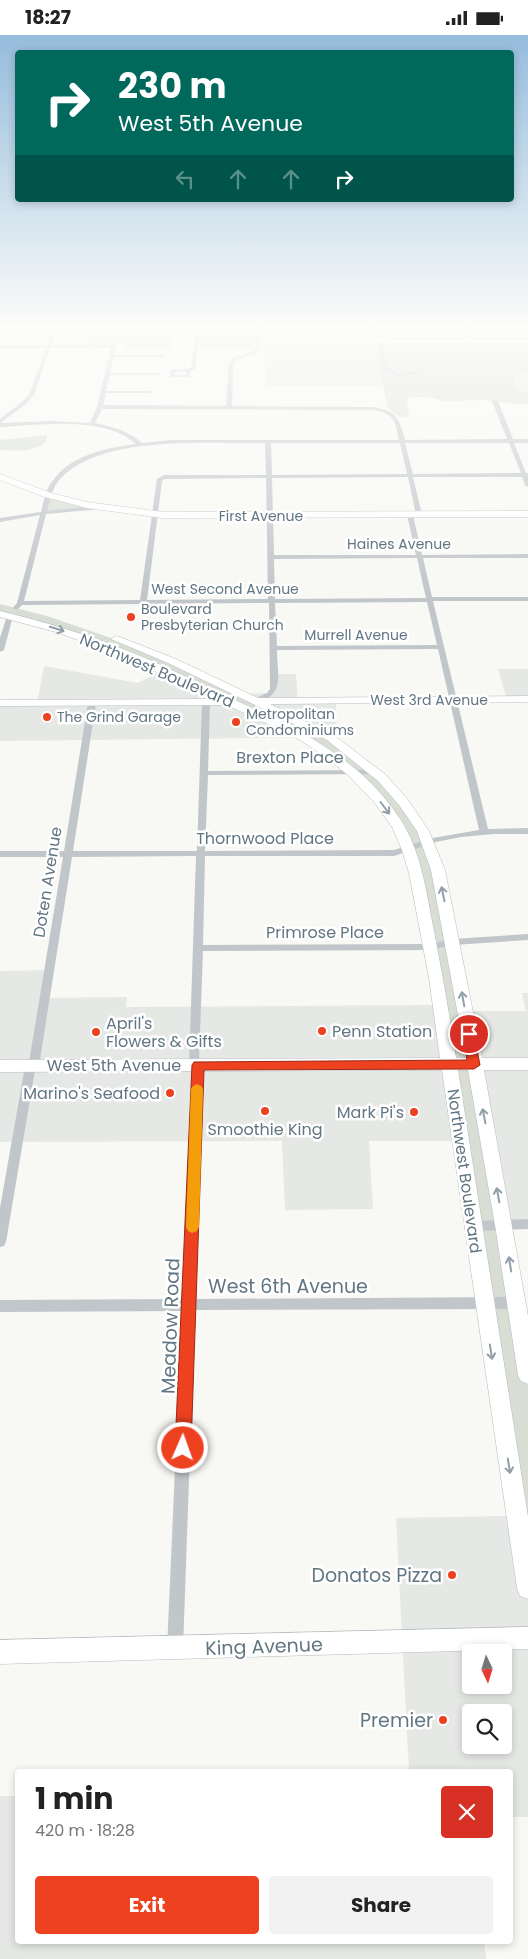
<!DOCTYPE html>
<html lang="en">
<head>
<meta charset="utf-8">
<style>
  :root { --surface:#fff; --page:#f2f2f2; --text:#222; --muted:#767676; --accent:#ed4120 }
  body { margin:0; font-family:Poppins,sans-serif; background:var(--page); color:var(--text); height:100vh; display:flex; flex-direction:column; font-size:19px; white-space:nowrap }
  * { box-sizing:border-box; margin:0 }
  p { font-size:16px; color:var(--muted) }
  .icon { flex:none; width:28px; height:28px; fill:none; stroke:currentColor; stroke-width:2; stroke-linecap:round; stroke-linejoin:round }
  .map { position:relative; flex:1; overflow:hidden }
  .details { position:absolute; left:15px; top:1734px; width:498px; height:175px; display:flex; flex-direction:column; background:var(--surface); border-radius:5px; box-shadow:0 2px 8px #0003 }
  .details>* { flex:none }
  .banner { position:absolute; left:15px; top:15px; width:499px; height:152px; border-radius:5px; box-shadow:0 2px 8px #0003; background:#00695c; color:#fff; overflow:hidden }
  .needle { width:32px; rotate:176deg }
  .buttons { position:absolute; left:462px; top:1609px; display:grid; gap:10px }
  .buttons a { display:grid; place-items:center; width:50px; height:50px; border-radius:5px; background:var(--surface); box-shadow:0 2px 8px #0003; font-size:25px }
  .pin { position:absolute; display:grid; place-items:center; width:42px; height:42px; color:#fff; margin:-21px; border:2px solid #fff; border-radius:50%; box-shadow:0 1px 5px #0007 }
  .me { position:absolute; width:55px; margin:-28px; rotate:2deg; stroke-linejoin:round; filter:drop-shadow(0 0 4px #0008) }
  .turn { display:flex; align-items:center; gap:18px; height:105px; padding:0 20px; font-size:22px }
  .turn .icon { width:65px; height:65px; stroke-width:2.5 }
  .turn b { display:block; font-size:35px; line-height:42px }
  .lanes { display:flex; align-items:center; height:48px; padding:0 20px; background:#0003; justify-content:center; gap:25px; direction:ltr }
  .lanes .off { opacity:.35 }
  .round { display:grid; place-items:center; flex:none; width:52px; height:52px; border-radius:5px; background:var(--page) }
  .overview { display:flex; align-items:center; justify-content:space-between; height:85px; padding:0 20px }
  h1 { font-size:30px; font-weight:700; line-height:38px }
  .action { display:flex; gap:10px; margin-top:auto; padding:10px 20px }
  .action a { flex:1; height:58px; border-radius:5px; background:var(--accent); color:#fff; font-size:20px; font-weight:700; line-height:58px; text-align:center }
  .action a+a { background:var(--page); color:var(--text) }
  .status { display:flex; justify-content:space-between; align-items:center; height:35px; padding:0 25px; background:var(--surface); direction:ltr }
  .status svg { height:14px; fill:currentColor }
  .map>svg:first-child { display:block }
</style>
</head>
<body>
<div class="status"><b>18:27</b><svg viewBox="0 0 49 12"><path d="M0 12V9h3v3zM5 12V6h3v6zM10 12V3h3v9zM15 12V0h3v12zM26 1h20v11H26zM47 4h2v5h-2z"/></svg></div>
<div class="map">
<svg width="528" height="1924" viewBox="0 0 528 1924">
  <rect width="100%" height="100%" fill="#f8f8f5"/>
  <!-- built -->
  <g fill="#e6e8e6" fill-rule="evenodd">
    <path d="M253,291H528V310L389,309L374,312L383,351H266L264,313H252Z"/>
    <path d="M520,336H528V358L520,356L513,349L515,338Z"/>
    <path d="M44,631L138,648L170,631L230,659L273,658V639H296L298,666H336V687L343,702L0,706V668H37Z"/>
    <path d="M498,634H528V665H507Z"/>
    <path d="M50,935L46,963L127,962L126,972L429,970L473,976H526L522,958H528V1189L489,1188L472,1106H369L373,1174L285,1175L282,1106L0,1107V936Z"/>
    <path d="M528,1476V1782H510V1736H409L396,1483L505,1481ZM471,1618H504V1650H471ZM471,1678H504V1710H471Z"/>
    <path d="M0,1761H17L18,1906H484L486,1924H0Z"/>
  </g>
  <!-- green -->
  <g fill="#d8ded4">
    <path d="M91,291H174L171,314H123V309L86,310Z"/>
    <path d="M201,291H253L252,313L198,314Z"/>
    <path d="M389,309L528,310V336L515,338L513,349L520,356L528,358V368L519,369L484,365L444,366L428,362H409L407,364L409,381L399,382L388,373L374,312Z"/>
    <path d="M47,400L46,407L42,408L43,410C25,418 19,415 0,415V405Z"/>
    <path d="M48,462L94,473L45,477Z"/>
    <path d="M0,569L47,581L137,612L301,687L376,737L428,807L528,1340V1553L441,970L398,792L327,717L129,620L0,579Z"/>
  </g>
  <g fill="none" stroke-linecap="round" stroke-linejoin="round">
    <defs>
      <g id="secondary">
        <path d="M269,291H284L390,304H528V308H390L272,293Z"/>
        <path d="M0,439L51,458L87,467L163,477L528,476V482L163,483L87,473L45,462L0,445Z"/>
        <path d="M0,576C45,587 90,600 133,618C161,629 188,643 215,656C287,689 363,720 405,792C421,821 426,854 432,886C441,932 449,977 456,1023H466L431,835L417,796L399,770L378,746L327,705L168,628L111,604L116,601L120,602L176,624L258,663L528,661V667L270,669L335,701L386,740L408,765L429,796L445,835L482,1023H528V1035H484L528,1281V1349L521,1346L518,1340L495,1190L468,1035H458L528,1482V1564L520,1561L517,1553L442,1035L0,1037V1025L440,1023L429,943L409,838L402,815L392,792L374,767L348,740L323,720L292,700L227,670L0,671V665L213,664L125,622L56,597L0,582Z"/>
        <path d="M528,1592V1614L0,1629V1605Z"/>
      </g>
    </defs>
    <!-- secondary casing -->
    <use href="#secondary" stroke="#b5bcc0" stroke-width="1"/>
    <!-- street -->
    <g fill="#c1c6ca" fill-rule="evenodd">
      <path d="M54,291H58L51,310H114L116,311L114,320H164L166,321L164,322H114L110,338H160L162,339L160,340H110L106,356H151L153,357L151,358H106L103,370L226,371L229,328L234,322L255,316L258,291H262L259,318L238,324L233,328L232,371L372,372C396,375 399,382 405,405L507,404L492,366L495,364L498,366L513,404H528V408H514L526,438H528V452L525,450L522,442H413L422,480L419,482L416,480L408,442L272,443L274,520H416L407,480L410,478L413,480L422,520L528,519V523H423L432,562H528V566H433L488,794L528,793V799H494L461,802L436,807L394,821H205L203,910L430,909L453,904L528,899V905L453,910L430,915L203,916L199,1026L203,1030L195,1264L516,1262L520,1264L522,1268L520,1272L516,1274L195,1275L183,1614L180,1619L175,1622L170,1619L167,1614L182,1276L0,1277V1265L183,1264L193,1034L189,1030L196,821L72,822L39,1031L35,1035L6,1207L4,1211L0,1212V1173L25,1031L29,1027L63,822H0V816H64L88,668L92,666L96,668L73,816H197L202,667L206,665L210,667L208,736L376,735L380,737L376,739L208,740L205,816L394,815L433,803L479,795L438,614L277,615C277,643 286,659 255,669L251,667L252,665L267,658L270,654L269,568L22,570L18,574H14L13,573L17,568L40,480L0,487V483L41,477C44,465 46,453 54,444C73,419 107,413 136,409C103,380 41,390 0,392V388L53,386L90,388L97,372L111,312L50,313L34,360L26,369L0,388V384L22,367L29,360L46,313H0V311L47,310ZM102,374L372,375C394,378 395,385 399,405H171L142,408C128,396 114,392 95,388ZM265,408L266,440H164L157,444L140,565L24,566L46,479L101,474L104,472L101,470L47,476C50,465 52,453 60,444C101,399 208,409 265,408ZM271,408H400L407,439L272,440ZM405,408H509L521,438L413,439ZM266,443L268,564L147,565L162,446L165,444ZM417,523L426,563L275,564L274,524ZM427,567L437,610L277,611L275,568Z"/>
      <path d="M197,291H201L195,334L190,336V342H170L171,335L191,333ZM186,336V340H175V337Z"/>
      <path d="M374,291H378L388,333L399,338L419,336L421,338L398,341L384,335Z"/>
      <path d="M463,291H467L473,307L469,306Z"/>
      <path d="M10,579L13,581L4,615L0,617V603L7,581Z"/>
      <path d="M528,1184V1194L474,1196L470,1195L468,1191L470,1187L474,1186Z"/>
    </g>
    <!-- secondary -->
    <use href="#secondary" fill="#fff" fill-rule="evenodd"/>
  </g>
  <!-- one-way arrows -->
  <defs><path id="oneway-shaft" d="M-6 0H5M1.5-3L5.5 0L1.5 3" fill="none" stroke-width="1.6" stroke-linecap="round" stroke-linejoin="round" transform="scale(1.25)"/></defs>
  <g stroke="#909fa8">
    <use href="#oneway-shaft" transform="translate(57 594) rotate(17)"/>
    <use href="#oneway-shaft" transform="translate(385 773) rotate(53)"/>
    <use href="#oneway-shaft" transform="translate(443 859) rotate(-101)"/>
    <use href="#oneway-shaft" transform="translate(463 964) rotate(-100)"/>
    <use href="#oneway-shaft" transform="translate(484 1081) rotate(-101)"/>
    <use href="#oneway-shaft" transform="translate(498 1160) rotate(-100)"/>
    <use href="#oneway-shaft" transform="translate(510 1229) rotate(-99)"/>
    <use href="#oneway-shaft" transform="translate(491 1317) rotate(81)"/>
    <use href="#oneway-shaft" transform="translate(509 1431) rotate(81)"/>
  </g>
  <!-- sky -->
  <linearGradient id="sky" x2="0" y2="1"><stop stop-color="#95bcdc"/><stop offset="0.52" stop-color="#fcfcfa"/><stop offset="1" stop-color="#fcfcfa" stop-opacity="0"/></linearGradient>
  <rect width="528" height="560" fill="url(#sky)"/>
  <!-- route -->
  <path fill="#ed4120" stroke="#9a2a15" d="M469,995L474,999L480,1030L474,1034L204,1035L191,1413L189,1418L183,1420L178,1418L175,1413L192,1030L194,1027L467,1025L463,999Z"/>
  <!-- slow -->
  <path fill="#f59e0b" d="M197,1049L201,1051L203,1054L199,1192L197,1196L192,1198L188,1196L186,1192L191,1054L193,1051Z"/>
  <!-- markers -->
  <g fill="#ed4120" stroke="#fff" stroke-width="2">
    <circle cx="131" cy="582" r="5"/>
    <circle cx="47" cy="682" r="5"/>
    <circle cx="236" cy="687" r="5"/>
    <circle cx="322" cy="996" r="5"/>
    <circle cx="96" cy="997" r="5"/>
    <circle cx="170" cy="1058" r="5"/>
    <circle cx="265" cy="1076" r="5"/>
    <circle cx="414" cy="1077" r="5"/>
    <circle cx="452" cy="1540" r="5"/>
    <circle cx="443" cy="1685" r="5"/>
  </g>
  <g text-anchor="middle" stroke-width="5" stroke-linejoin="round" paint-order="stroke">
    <!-- far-street labels -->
    <g font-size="14" fill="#617682" stroke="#fff">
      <text x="261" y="486">First Avenue</text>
      <text x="399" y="514">Haines Avenue</text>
      <text x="225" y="559">West Second Avenue</text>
      <text x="356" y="605">Murrell Avenue</text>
      <text x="429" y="670">West 3rd Avenue</text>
    </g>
    <!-- far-poi labels -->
    <g font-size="14" fill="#617682" stroke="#fff" text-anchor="start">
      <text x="141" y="579">Boulevard<tspan x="141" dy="16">Presbyterian Church</tspan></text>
      <text x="246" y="684">Metropolitan<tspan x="246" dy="16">Condominiums</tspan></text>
      <text x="57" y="687">The Grind Garage</text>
    </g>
    <!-- street labels -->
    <g font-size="16" fill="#617682" stroke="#fff">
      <text transform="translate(157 635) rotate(23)" y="6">Northwest Boulevard</text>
      <text x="290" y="728">Brexton Place</text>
      <text x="265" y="809">Thornwood Place</text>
      <text transform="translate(47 847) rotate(-81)" y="6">Doten Avenue</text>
      <text x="325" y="903">Primrose Place</text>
      <text x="114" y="1036">West 5th Avenue</text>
      <text transform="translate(465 1136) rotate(82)" y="6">Northwest Boulevard</text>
    </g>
    <!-- poi labels -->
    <g font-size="16" fill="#617682" stroke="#fff" text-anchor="start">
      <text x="106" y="994">April's<tspan x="106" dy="18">Flowers &amp; Gifts</tspan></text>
      <text x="332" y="1002">Penn Station</text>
      <text x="160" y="1064" text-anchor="end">Marino's Seafood</text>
      <text x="404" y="1083" text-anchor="end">Mark Pi's</text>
      <text x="265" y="1100" text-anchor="middle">Smoothie King</text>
    </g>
    <!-- near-street labels -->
    <g font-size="19" fill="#617682" stroke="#fff">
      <text x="288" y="1258">West 6th Avenue</text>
      <text transform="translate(170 1291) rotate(-88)" y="7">Meadow Road</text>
      <text transform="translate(264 1611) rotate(-2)" y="7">King Avenue</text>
    </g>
    <!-- near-poi labels -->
    <g font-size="19" fill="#617682" stroke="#fff" text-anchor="end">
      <text x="442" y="1547">Donatos Pizza</text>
      <text x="433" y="1692">Premier</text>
    </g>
  </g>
</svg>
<div class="buttons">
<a><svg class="needle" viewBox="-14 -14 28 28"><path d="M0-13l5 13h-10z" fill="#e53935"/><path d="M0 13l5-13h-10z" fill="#767676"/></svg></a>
<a><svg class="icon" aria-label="search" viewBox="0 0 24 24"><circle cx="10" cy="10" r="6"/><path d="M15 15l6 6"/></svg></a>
</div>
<div class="pin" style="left:469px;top:999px;background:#d93025"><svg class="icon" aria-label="arrive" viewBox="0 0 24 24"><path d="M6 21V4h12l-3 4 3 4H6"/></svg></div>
<svg class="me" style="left:183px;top:1413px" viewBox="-20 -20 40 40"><circle r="17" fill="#ed4120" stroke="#fff" stroke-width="3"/><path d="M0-11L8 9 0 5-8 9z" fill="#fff"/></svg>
<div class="banner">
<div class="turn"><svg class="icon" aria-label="right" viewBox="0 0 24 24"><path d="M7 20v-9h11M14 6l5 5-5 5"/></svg><div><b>230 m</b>West 5th Avenue</div></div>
<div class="lanes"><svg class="icon off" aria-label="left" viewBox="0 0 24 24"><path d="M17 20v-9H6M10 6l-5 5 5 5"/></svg><svg class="icon off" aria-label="ahead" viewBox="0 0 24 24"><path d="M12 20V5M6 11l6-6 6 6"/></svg><svg class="icon off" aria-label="ahead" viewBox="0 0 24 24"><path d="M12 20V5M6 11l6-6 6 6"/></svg><svg class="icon" aria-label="right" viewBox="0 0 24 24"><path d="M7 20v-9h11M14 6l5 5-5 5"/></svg></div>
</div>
<section class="details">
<div class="overview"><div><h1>1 min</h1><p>420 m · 18:28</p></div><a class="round" style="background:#d93025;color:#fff"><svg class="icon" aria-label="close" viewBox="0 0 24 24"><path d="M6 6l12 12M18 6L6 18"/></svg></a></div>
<div class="action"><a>Exit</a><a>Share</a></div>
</section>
</div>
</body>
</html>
